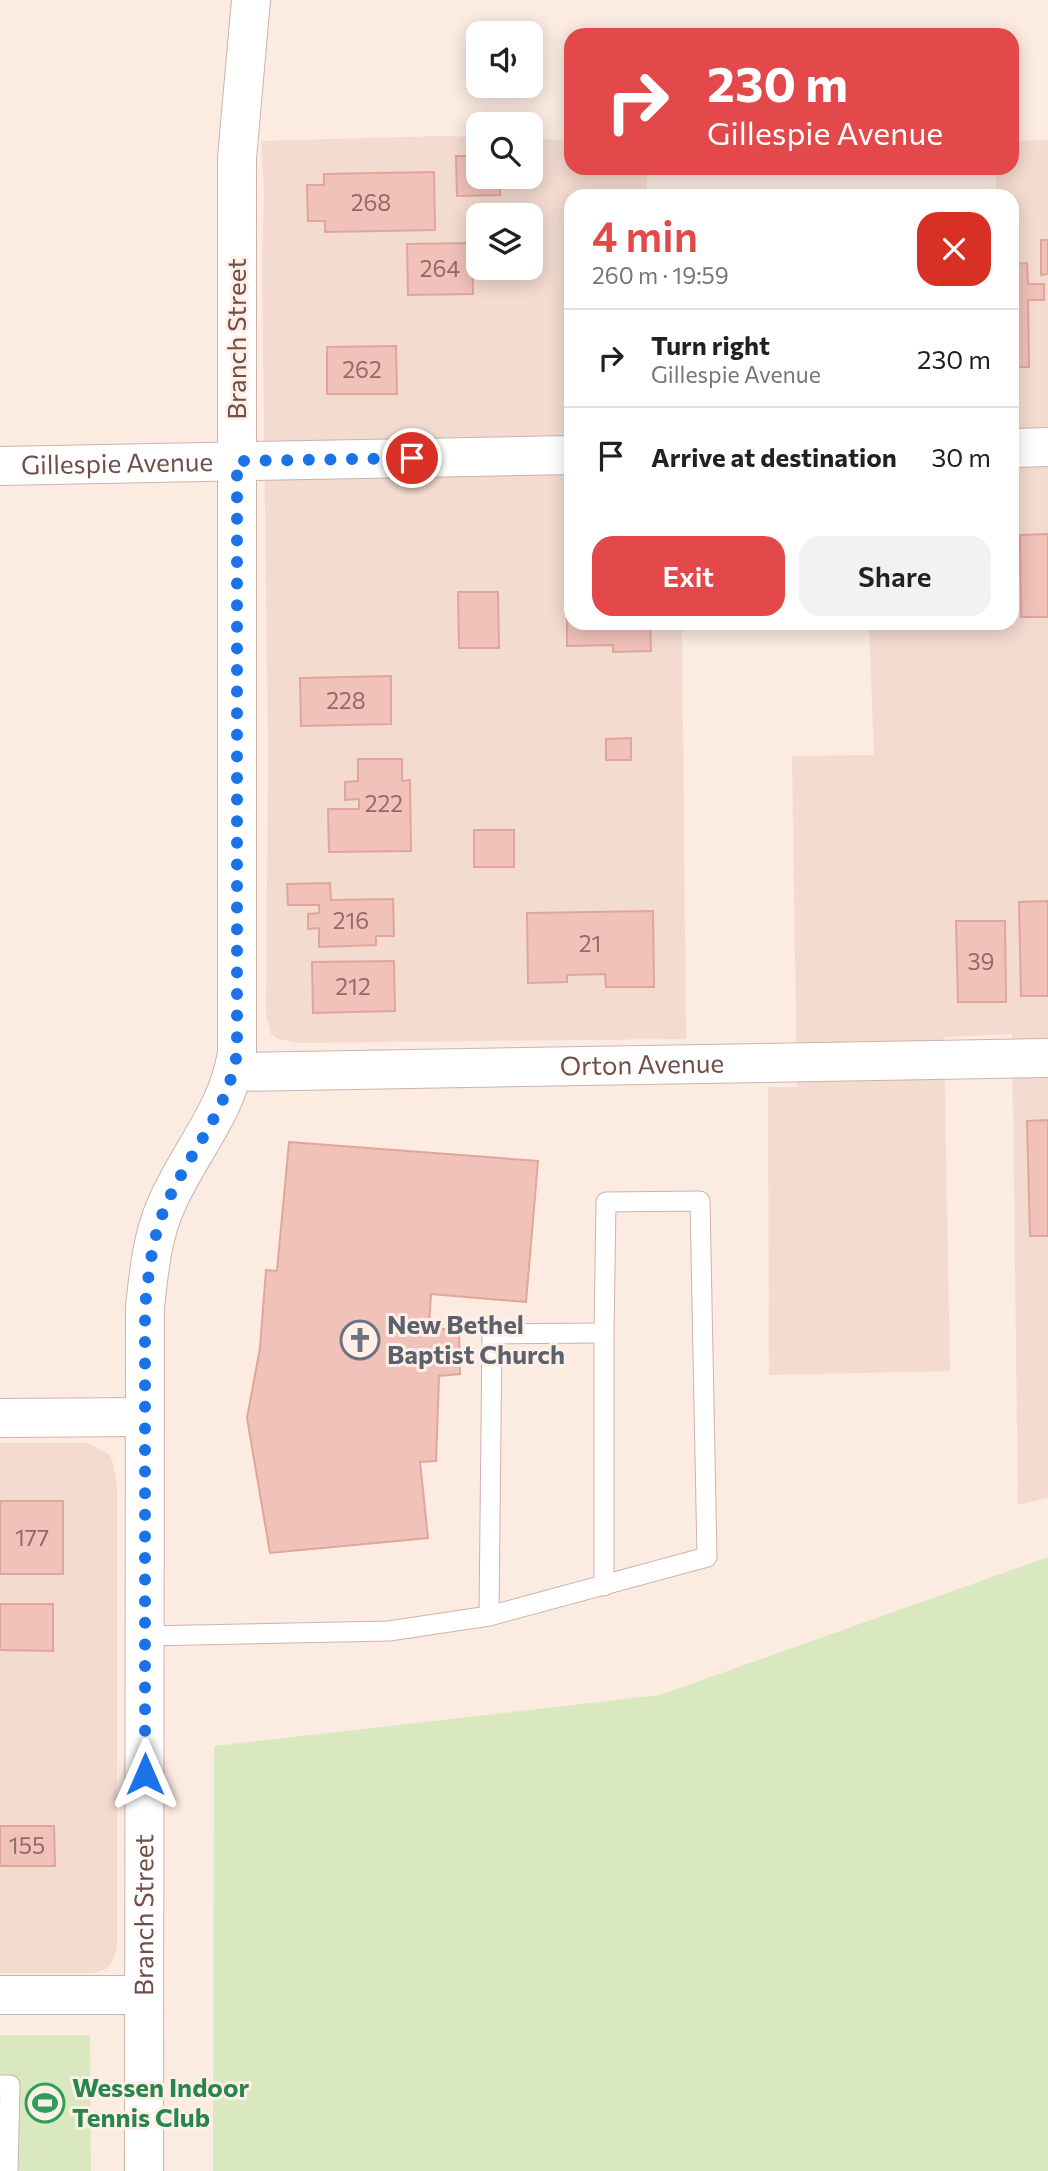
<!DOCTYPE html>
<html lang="en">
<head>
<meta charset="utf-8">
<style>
  :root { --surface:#fff; --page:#f2f2f2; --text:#202124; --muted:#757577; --line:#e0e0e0; --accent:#e3494b }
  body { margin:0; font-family:Commissioner,sans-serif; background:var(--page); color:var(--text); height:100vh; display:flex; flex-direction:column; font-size:26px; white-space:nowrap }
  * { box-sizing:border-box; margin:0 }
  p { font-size:23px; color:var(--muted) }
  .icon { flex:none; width:38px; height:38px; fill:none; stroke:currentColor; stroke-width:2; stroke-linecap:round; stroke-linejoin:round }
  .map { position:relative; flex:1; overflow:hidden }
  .side { position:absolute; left:564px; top:189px; width:455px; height:441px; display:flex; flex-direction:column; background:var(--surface); border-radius:21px; box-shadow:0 4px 18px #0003 }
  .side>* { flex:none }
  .banner { position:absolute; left:564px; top:28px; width:455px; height:147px; border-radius:21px; box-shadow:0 4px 18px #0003; background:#e3494b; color:#fff; overflow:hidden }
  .buttons { position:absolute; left:466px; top:21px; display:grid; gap:14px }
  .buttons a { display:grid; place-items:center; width:77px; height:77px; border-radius:14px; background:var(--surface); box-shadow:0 4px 18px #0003; font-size:35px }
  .pin { position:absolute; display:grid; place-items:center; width:60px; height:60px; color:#fff; margin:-30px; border:4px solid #fff; border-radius:50%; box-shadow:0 2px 7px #0007 }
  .me { position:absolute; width:77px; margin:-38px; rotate:0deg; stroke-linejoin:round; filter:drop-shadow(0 0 5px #0008) }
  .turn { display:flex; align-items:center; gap:24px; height:147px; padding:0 28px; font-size:32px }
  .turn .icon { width:91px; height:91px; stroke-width:2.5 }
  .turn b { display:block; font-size:49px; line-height:60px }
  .round { display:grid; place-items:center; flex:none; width:74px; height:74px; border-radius:21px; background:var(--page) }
  .overview { display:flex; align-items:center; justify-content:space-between; height:119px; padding:0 28px }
  h1 { font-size:42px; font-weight:600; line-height:52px; color:var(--accent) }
  .primary-button { display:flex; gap:14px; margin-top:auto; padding:14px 28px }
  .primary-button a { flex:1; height:80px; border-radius:21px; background:var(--accent); color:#fff; font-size:28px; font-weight:600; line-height:80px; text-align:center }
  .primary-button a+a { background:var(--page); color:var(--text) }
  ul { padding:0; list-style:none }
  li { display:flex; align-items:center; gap:21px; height:98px; padding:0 28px; border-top:2px solid var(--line) }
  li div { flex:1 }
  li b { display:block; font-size:26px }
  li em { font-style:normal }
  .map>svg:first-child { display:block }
</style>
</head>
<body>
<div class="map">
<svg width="1048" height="2171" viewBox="0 0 1048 2171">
  <rect width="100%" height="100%" fill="#fbebe1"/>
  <!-- residential -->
  <g fill="#f3dbd0" fill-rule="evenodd">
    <path d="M442,136L478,137V177H530V139L570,140V168H647V196H570V623H682L686,1039L297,1043L278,1039L271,1034L266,1015L268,754L262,263L264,192L261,141ZM478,215H530V268H478Z"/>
    <path d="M1048,140V1498L1018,1505L1012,1034L944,1037L950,1371L769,1375L768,1087H797L792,756L874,755L869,623H1012V196H996V168H1012V141Z"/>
    <path d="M0,1443H88L110,1455L113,1463L117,1485V1948L113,1960L106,1969L94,1973H0Z"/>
  </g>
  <!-- green -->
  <g fill="#dae8c0">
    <path d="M1048,1557V2171H213L214,1746L660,1695Z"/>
    <path d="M0,2035H90L91,2171H0Z"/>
  </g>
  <!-- building -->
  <g fill="#f0c2ba" stroke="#e2a59a" stroke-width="2">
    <path d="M456,156H478V177H499L500,195L457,196Z"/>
    <path d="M434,172L435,230L325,232V221H308L307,185H324V174Z"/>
    <path d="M1041,240H1048V274L1041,275Z"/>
    <path d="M472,243L473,294L408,295L407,244Z"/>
    <path d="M1027,263L1028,284H1044V300H1028L1029,367H1012V264Z"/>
    <path d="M396,346L397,394H327V347Z"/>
    <path d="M1048,534V617H1021L1020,535Z"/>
    <path d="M458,592H498L499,648H459Z"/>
    <path d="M567,608H570V623H650L651,651L613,652V645L567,646Z"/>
    <path d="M391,676V724L301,726L300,678Z"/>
    <path d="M631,738V760H606V739Z"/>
    <path d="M358,759H402V781L410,780L411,851L329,852L328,809H359V799L345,800V782L358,781Z"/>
    <rect x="474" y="830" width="40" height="37"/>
    <path d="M330,883L331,900L393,899L394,936H376V945L319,947V928L308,929V914L319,913V905H288L287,884Z"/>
    <path d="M1048,901V996H1021L1019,902Z"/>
    <path d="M653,911L654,987H606L605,974L567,975V982L528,983L527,913Z"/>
    <path d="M956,921H1005L1006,1002H958Z"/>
    <path d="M394,961L395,1011L313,1013L312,962Z"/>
    <path d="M1048,1120V1236H1030L1027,1121Z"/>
    <path d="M289,1142L538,1161L526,1302L431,1294L429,1326L459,1332L460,1374L439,1376L436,1461L420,1462L428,1538L270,1553L247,1418L260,1348L266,1270L277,1271Z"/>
    <rect x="0" y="1501" width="63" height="73"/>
    <path d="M0,1604H53V1651L0,1650Z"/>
    <path d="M0,1826H54L55,1866H0Z"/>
  </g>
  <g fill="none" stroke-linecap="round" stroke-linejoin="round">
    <defs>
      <g id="service">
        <path d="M489,1616L492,1334L604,1333"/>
        <path d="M145,1636L389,1631L489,1616L707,1557L700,1201L606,1202L604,1333V1586"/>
        <path d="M0,2085H10L8,2171"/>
      </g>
      <g id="minor">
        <path d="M1012,448L1048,447"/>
        <path id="s1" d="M0,466L570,455"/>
        <path id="s2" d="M234,1072L1048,1058"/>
        <path d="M0,1418L145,1417"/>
        <path d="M0,1995H144"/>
        <path id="s3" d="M144,2171L145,1307C149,1271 152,1236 167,1203C191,1149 227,1113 237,1053V158L251,0"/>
      </g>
    </defs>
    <!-- service casing -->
    <use href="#service" stroke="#ceb3ab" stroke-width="21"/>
    <!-- minor casing -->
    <use href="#minor" stroke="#ceb3ab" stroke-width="40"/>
    <!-- service -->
    <use href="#service" stroke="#fff" stroke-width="19"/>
    <!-- minor -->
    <use href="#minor" stroke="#fff" stroke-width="38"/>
  </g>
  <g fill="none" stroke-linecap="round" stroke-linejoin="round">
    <!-- route -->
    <path stroke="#1a73e8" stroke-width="12" stroke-dasharray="0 21.6" d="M145,1774V1307C149,1271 152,1236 167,1203C191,1149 227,1113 237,1053V461L412,458"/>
  </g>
  <!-- icons -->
  <defs>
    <symbol id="church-ring" viewBox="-11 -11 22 22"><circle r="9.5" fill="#fff0e7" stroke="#6b7280" stroke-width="1.5"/><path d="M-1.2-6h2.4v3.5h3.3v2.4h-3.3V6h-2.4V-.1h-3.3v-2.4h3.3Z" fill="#6b7280"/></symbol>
    <symbol id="stadium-ring" viewBox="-11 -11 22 22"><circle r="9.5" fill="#fff0e7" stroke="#2e9e5b" stroke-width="1.5"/><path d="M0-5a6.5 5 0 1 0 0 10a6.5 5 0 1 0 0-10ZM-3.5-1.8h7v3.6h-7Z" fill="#2e9e5b"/></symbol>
  </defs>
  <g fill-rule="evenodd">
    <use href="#church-ring" x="338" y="1318" width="44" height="44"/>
    <use href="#stadium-ring" x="23" y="2081" width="44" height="44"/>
  </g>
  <g text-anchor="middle" stroke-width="6" stroke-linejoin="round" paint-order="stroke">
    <!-- number labels -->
    <g font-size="23" fill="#926b65">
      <text x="371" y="211">268</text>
      <text x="440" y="277">264</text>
      <text x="362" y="378">262</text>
      <text x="346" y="709">228</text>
      <text x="384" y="812">222</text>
      <text x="351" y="929">216</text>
      <text x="590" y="952">21</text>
      <text x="981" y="970">39</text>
      <text x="353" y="995">212</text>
      <text x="32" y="1546">177</text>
      <text x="27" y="1854">155</text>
    </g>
    <!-- street labels -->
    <g font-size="26" fill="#724e49" stroke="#fff0e7">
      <text transform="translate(237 339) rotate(-90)" y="9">Branch Street</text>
      <text dy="9" stroke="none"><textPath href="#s1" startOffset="117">Gillespie Avenue</textPath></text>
      <text dy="9" stroke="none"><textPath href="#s2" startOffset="408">Orton Avenue</textPath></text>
      <text dy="9" stroke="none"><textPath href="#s3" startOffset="256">Branch Street</textPath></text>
    </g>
    <!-- worship labels -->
    <g font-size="26" font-weight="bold" fill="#5b616d" stroke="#fff0e7" text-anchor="start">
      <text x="387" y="1334">New Bethel<tspan x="387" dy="30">Baptist Church</tspan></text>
    </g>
    <!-- leisure labels -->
    <g font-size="26" font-weight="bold" fill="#27864d" stroke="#fff0e7" text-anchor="start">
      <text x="72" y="2097">Wessen Indoor<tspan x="72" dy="30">Tennis Club</tspan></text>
    </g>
  </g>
</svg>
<div class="buttons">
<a><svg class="icon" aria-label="sound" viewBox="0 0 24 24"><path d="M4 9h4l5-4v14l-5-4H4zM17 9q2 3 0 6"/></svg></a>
<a><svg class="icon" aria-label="search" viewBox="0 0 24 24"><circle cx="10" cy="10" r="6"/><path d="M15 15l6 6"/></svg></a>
<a><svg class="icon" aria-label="layers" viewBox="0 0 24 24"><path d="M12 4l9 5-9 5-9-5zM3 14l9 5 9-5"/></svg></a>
</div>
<div class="pin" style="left:412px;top:458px;background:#d93025"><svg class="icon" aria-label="arrive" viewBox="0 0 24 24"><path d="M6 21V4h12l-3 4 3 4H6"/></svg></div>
<svg class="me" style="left:145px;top:1774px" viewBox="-20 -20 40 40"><path d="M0-17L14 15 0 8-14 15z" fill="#1a73e8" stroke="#fff" stroke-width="4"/></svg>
<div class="banner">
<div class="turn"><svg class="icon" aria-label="right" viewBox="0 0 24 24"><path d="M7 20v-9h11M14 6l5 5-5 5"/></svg><div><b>230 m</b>Gillespie Avenue</div></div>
</div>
<section class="side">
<div class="overview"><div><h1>4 min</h1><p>260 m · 19:59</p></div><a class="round" style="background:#d93025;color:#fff"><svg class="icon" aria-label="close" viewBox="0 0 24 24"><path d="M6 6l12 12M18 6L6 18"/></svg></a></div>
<ul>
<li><svg class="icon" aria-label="right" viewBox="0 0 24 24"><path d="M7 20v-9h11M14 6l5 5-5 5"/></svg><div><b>Turn right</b><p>Gillespie Avenue</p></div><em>230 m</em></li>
<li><svg class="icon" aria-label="arrive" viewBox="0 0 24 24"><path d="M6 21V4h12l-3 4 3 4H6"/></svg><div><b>Arrive at destination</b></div><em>30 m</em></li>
</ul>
<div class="primary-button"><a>Exit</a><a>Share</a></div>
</section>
</div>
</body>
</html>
